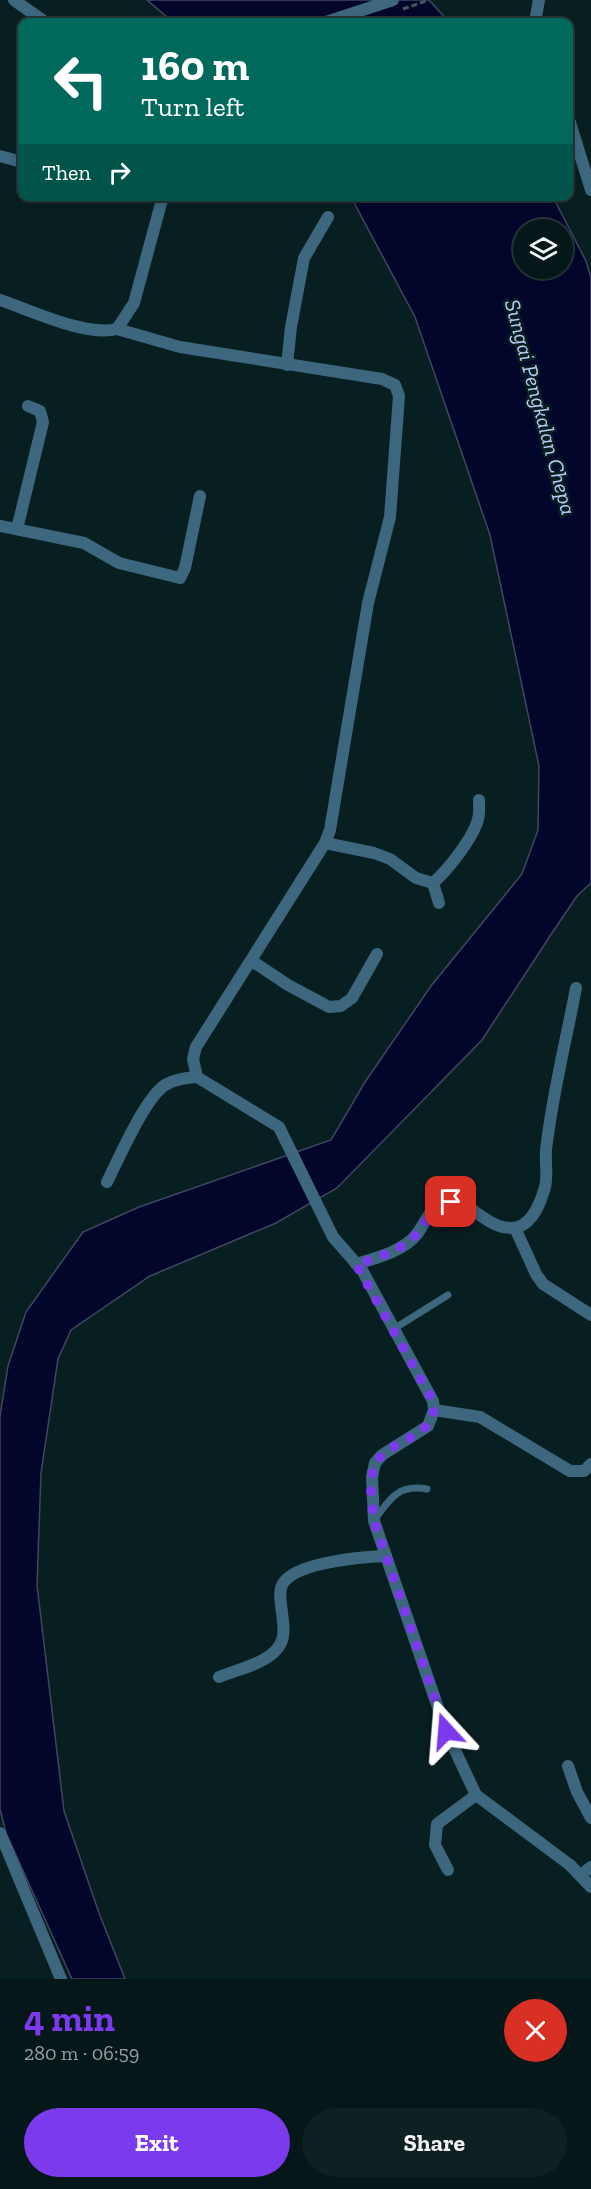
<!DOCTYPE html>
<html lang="en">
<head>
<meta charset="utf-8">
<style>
  :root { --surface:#061719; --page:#0f2022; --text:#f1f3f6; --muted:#989fa2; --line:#273638; --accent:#7c3aed }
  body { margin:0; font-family:"Zilla Slab",serif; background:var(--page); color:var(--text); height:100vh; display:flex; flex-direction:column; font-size:22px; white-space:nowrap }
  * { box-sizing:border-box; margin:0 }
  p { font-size:20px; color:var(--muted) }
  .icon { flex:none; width:33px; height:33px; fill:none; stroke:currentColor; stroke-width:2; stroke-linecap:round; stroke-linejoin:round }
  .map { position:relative; height:1979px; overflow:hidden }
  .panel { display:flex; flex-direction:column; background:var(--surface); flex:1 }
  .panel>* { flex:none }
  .hud { position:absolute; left:18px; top:18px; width:555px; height:183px; border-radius:12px; box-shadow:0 3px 9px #0003,0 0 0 2px var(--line); background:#00695c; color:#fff; overflow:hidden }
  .tools { position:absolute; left:513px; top:219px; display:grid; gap:12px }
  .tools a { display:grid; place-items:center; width:60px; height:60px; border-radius:50%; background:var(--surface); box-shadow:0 3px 9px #0003,0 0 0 2px var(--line); font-size:30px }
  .pin { position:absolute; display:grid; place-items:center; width:51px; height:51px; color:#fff; margin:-26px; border-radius:12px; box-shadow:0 3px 9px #0006 }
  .me { position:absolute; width:66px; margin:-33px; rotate:341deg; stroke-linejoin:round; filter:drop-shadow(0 0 4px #0008) }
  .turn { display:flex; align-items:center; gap:21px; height:126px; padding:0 24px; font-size:27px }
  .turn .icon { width:78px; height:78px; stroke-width:2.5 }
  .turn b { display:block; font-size:42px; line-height:51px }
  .then { display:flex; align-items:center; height:57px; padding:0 24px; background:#0003; gap:12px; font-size:22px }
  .round { display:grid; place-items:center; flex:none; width:63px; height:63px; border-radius:32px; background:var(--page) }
  .head { display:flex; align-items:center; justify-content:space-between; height:102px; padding:0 24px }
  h1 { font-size:36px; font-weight:700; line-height:45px; color:var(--accent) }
  .primary-button { display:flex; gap:12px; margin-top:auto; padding:12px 24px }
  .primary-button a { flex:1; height:69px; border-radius:36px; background:var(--accent); color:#fff; font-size:24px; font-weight:700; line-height:69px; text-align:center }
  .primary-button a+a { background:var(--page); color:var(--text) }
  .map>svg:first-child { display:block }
</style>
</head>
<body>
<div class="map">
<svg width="591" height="1979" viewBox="0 0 591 1979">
  <rect width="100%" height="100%" fill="#081f21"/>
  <!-- water -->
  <g fill="#02062b" stroke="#404661" stroke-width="1.5" fill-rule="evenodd">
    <path d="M147,0H429L449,22H173Z"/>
    <path d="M351,197H553L586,261L591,278V883L577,896L552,933L482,1040L337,1188L276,1223L150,1276L71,1330L58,1359L41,1473L37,1585L64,1811L99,1913L125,1979H72L6,1833L0,1809V1416L8,1366L26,1312L83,1232L139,1207L331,1140L365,1082L431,986L522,874L538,830L539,766L490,535L415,317ZM524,230H562V268H524Z"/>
  </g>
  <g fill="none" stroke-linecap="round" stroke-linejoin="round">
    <!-- path -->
    <path stroke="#45595a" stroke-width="3" stroke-dasharray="6 3" stroke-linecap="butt" d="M403,9L429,0"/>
    <!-- lane -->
    <g stroke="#3d677f" stroke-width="7">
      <path d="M392,1330L448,1295"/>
      <path d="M375,1519C390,1498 399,1484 427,1489"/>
    </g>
    <!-- street -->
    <g stroke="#3d677f" stroke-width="12">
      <path d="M14,0L45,22"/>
      <path d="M326,22L393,0"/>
      <path d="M535,22L539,0"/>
      <path d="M568,116L591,190"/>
      <path d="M0,156L22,162"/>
      <path d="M0,300C30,310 86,337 117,329L134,303L163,196"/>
      <path d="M117,329L180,347L382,379L395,385L399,396L390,517L368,603L330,830L325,843L196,1047L193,1059L197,1077L279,1127L333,1237L362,1270L433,1401L434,1410L428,1426L382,1455L375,1463L372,1477L374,1521L446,1731L476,1795L570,1865L591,1887"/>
      <path d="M287,365L291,327L304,258L328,217"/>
      <path d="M0,526L84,543L119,563L180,578L185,568L200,496"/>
      <path d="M17,529L43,422L40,411L28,406"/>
      <path d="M325,843L374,853L390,859L416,878L433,883L439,903"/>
      <path d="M433,883C447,871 474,837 478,819C480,813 479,806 479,800"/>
      <path d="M252,961L288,985L329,1007L341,1006L352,998L377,954"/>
      <path d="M107,1182C119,1158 145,1098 165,1085C175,1079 186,1078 197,1077"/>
      <path d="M515,1228L536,1274L543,1284L591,1315"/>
      <path d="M356,1264C376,1258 404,1251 417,1234C425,1223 430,1208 443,1202C467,1193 488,1235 518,1227C534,1222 541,1201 545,1187C548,1175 545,1162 546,1150C552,1096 566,1041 576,988"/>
      <path d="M434,1410L480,1417L570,1471H584L591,1464"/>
      <path d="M219,1677C236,1670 265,1664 277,1649C288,1637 282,1619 281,1604C280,1597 279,1588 284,1582C299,1562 362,1557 386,1556"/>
      <path d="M568,1766L577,1792L591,1818"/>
      <path d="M0,1833L61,1979"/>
      <path d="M448,1870L435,1845L437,1824L476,1795"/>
      <path d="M581,1875L591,1867"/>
    </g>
  </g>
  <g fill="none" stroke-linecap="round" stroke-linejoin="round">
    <!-- route -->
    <path stroke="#7c3aed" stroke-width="10" stroke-dasharray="0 18" d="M446,1731L374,1521C372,1503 367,1477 377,1461C392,1438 440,1437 433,1401L356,1264C374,1259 393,1253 408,1242C425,1230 428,1205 451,1202"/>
  </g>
  <g text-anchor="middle" stroke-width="5" stroke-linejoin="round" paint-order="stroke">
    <!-- water labels -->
    <g font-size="22" font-style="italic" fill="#b9cbf6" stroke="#081f21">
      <text transform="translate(541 407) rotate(75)" y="8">Sungai Pengkalan Chepa</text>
    </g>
  </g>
</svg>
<div class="tools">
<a><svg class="icon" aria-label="layers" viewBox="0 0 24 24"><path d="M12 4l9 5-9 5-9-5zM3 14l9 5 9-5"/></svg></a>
</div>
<div class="pin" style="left:451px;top:1202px;background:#d93025"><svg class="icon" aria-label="arrive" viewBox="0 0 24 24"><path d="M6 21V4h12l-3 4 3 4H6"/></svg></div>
<svg class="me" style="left:446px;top:1731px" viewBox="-20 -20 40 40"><path d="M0-17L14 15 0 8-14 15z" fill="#7c3aed" stroke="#fff" stroke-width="4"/></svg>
<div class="hud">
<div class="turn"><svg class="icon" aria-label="left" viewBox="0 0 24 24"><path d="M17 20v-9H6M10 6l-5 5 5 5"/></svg><div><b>160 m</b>Turn left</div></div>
<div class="then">Then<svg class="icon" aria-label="right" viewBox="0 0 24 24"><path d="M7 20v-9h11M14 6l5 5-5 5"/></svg></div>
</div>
</div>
<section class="panel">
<div class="head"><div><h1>4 min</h1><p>280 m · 06:59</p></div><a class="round" style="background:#d93025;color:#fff"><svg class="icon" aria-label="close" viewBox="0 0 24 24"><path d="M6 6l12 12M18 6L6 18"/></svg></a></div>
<div class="primary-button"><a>Exit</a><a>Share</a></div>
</section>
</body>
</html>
